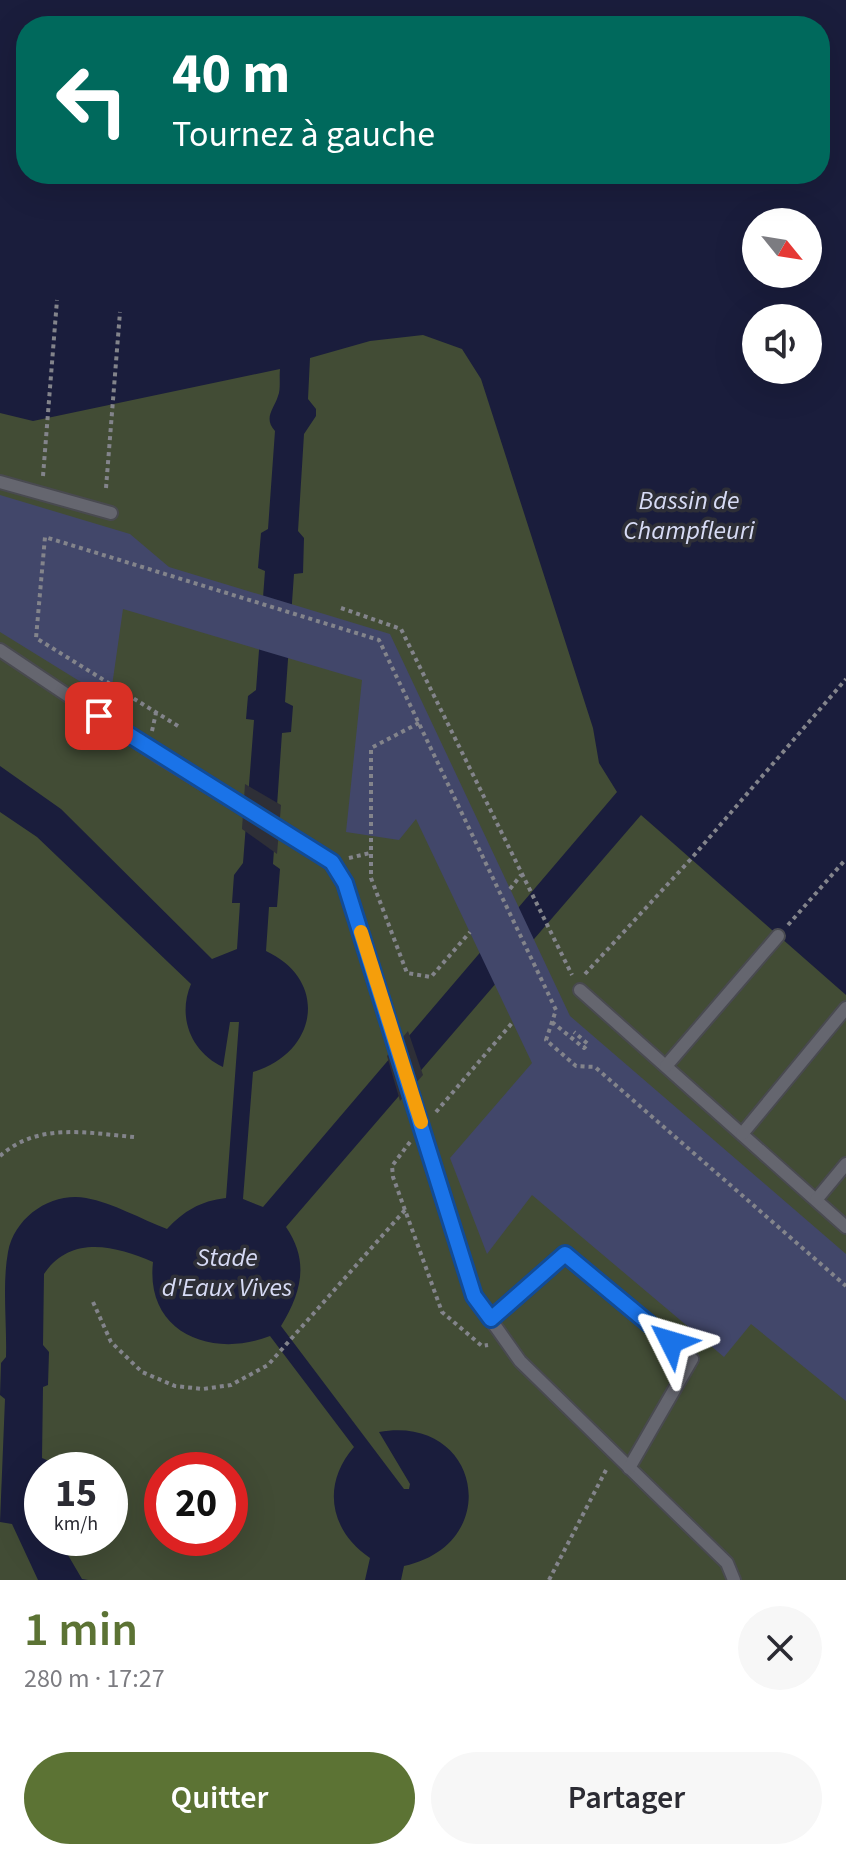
<!DOCTYPE html>
<html lang="fr">
<head>
<meta charset="utf-8">
<style>
  :root { --surface:#fff; --page:#f7f7f7; --text:#2b2b33; --muted:#7c7c81; --accent:#5c7334 }
  body { margin:0; font-family:"Source Sans 3",sans-serif; background:var(--page); color:var(--text); height:100vh; display:flex; flex-direction:column; font-size:30px; white-space:nowrap }
  * { box-sizing:border-box; margin:0 }
  p { font-size:26px; color:var(--muted) }
  .icon { flex:none; width:44px; height:44px; fill:none; stroke:currentColor; stroke-width:2; stroke-linecap:round; stroke-linejoin:round }
  .map { position:relative; height:1580px; overflow:hidden }
  .sheet { display:flex; flex-direction:column; background:var(--surface); flex:1 }
  .sheet>* { flex:none }
  .top-card { position:absolute; left:16px; top:16px; width:814px; height:168px; border-radius:32px; box-shadow:0 8px 32px #0002; background:#00695c; color:#fff; overflow:hidden }
  .needle { width:52px; rotate:120deg }
  .controls { position:absolute; left:742px; top:208px; display:grid; gap:16px }
  .controls a { display:grid; place-items:center; width:80px; height:80px; border-radius:50%; background:var(--surface); box-shadow:0 8px 32px #0002; font-size:40px }
  .speed { position:absolute; left:24px; top:1452px; display:flex; gap:16px; font-size:40px; font-weight:700; text-align:center }
  .speed>* { display:grid; place-content:center; width:104px; height:104px; border-radius:50%; background:var(--surface); box-shadow:0 8px 32px #0002; line-height:1 }
  .speed small { font-size:20px; font-weight:400 }
  .speed .limit { border:12px solid #d22; background:#fff; color:#111 }
  .pin { position:absolute; display:grid; place-items:center; width:68px; height:68px; color:#fff; margin:-34px; border-radius:16px; box-shadow:0 4px 12px #0006 }
  .me { position:absolute; width:88px; margin:-44px; rotate:310deg; stroke-linejoin:round; filter:drop-shadow(0 0 6px #0008) }
  .turn { display:flex; align-items:center; gap:28px; height:168px; padding:0 24px; font-size:36px }
  .turn .icon { width:104px; height:104px; stroke-width:2.5 }
  .turn b { display:block; font-size:56px; line-height:68px }
  .round { display:grid; place-items:center; flex:none; width:84px; height:84px; border-radius:42px; background:var(--page) }
  .headline { display:flex; align-items:center; justify-content:space-between; height:136px; padding:0 24px }
  h1 { font-size:48px; font-weight:600; line-height:60px; color:var(--accent) }
  .action { display:flex; gap:16px; margin-top:auto; padding:16px 24px }
  .action a { flex:1; height:92px; border-radius:48px; background:var(--accent); color:#fff; font-size:32px; font-weight:600; line-height:92px; text-align:center }
  .action a+a { background:var(--page); color:var(--text) }
  .map>svg:first-child { display:block }
</style>
</head>
<body>
<div class="map">
<svg width="846" height="1580" viewBox="0 0 846 1580">
  <rect width="100%" height="100%" fill="#2e2f37"/>
  <!-- green -->
  <path fill="#424c35" fill-rule="evenodd" d="M0,0H846V1580H0ZM26,26H820V174H26ZM756,222H808V274H756ZM756,318H808V370H756ZM42,1470H110V1538H42ZM162,1470H230V1538H162Z"/>
  <!-- water -->
  <path fill="#1a1d3c" fill-rule="evenodd" d="M0,0H846V995L641,815L286,1227C310,1262 301,1293 281,1326L404,1489H409L410,1484L379,1432C481,1414 505,1544 404,1566L401,1580H365L370,1558C330,1531 321,1485 354,1447L270,1336C212,1359 145,1333 153,1262C116,1246 71,1234 44,1274L43,1345L49,1352L48,1385L43,1387L42,1458L56,1464L57,1470H42V1538H58L82,1579L88,1580H38L12,1524L0,1522L5,1399L0,1395L1,1363L6,1357C7,1323 2,1285 8,1252C15,1216 52,1192 86,1198C113,1203 141,1219 167,1229C184,1211 200,1201 226,1198L239,1022H230L223,1067C191,1052 177,1017 191,984L37,837L0,812V766L61,809L212,959L237,949L240,903H232L234,875L243,863L254,720L246,719L248,696L256,690L265,571L258,568L261,533L268,529L275,431C263,418 274,409 278,396C281,389 279,377 280,369L33,421L0,413ZM26,26H820V174H26ZM756,222H808V274H756ZM756,318H808V370H756ZM423,335L462,349L481,379L593,728L599,763L617,792L263,1207L243,1199L253,1072C317,1053 330,981 266,951L269,907H277L280,869L273,864L282,733L291,732L293,706L285,702L294,574L303,573L304,538L298,531L304,434L316,416V409L308,399L310,358L370,341Z"/>
  <!-- pier -->
  <g fill="#2e2f37">
    <path d="M245,784L281,805L277,854L242,829Z"/>
    <path d="M408,1031L423,1075L400,1101L387,1056Z"/>
  </g>
  <!-- building -->
  <path fill="#42476a" d="M0,495L130,534L169,567L390,634L570,1016L846,1254V1401L751,1324L724,1357L532,1195L487,1254L450,1158L532,1063L416,819L399,840L346,832L362,680L123,609L110,700L0,632Z"/>
  <g fill="none" stroke-linecap="round" stroke-linejoin="round">
    <defs>
      <g id="lane">
        <path d="M0,482L111,513"/>
        <path d="M0,650L161,758"/>
        <path d="M580,990L846,1227"/>
        <path d="M666,1066L778,936"/>
        <path d="M742,1134L846,1008"/>
        <path d="M437,1173L474,1296L520,1361L727,1563L734,1580"/>
        <path d="M816,1200L846,1164"/>
        <path d="M491,1319L565,1254L692,1359L629,1468"/>
      </g>
    </defs>
    <!-- lane casing -->
    <use href="#lane" stroke="#494a50" stroke-width="16"/>
    <!-- path -->
    <g stroke="#83848b" stroke-width="4" stroke-dasharray="4 4" stroke-linecap="butt">
      <path d="M43,476L57,300"/>
      <path d="M106,488L120,312"/>
      <path d="M341,608L401,629L572,975"/>
      <path d="M419,723L371,748V878L407,973L431,977L470,932"/>
      <path d="M178,726L36,638L45,537L379,640L556,1010L546,1040L576,1066L595,1067L846,1286"/>
      <path d="M152,731L156,713"/>
      <path d="M349,858L370,853"/>
      <path d="M510,889L521,875"/>
      <path d="M788,925L846,859"/>
      <path d="M585,974L690,860L846,679"/>
      <path d="M552,1022L584,1048L588,1044L574,1032"/>
      <path d="M436,1112L512,1023"/>
      <path d="M410,1142L392,1166L393,1177L442,1312L482,1346L488,1345"/>
      <path d="M0,1156C38,1122 87,1133 134,1137"/>
      <path d="M93,1302L111,1342L142,1372L175,1386L203,1389L231,1385L268,1365L405,1210"/>
      <path d="M549,1580L606,1470"/>
    </g>
    <!-- lane -->
    <use href="#lane" stroke="#65666f" stroke-width="12"/>
    <defs>
      <path id="lane-bridge" d="M161,758L332,862L345,883L437,1173"/>
    </defs>
    <!-- lane-bridge casing -->
    <use href="#lane-bridge" stroke="#494a50" stroke-width="16" stroke-linecap="butt"/>
    <!-- lane-bridge -->
    <use href="#lane-bridge" stroke="#65666f" stroke-width="12"/>
  </g>
  <g fill="none" stroke-linecap="round" stroke-linejoin="round">
    <defs>
      <path id="route" d="M99,716L332,862L345,883L474,1296L491,1319L565,1254L671,1342"/>
    </defs>
    <!-- route casing -->
    <use href="#route" stroke="#114b97" stroke-width="20"/>
    <!-- route -->
    <use href="#route" stroke="#1a73e8" stroke-width="14"/>
    <!-- slow -->
    <path stroke="#f59e0b" stroke-width="14" d="M361,932L421,1122"/>
  </g>
  <g text-anchor="middle" stroke-width="7" stroke-linejoin="round" paint-order="stroke">
    <!-- water labels -->
    <g font-size="26" font-style="italic" fill="#d7dbf5" stroke="#2e2f37">
      <text x="689" y="509">Bassin de<tspan x="689" dy="30">Champfleuri</tspan></text>
      <text x="227" y="1266">Stade<tspan x="227" dy="30">d'Eaux Vives</tspan></text>
    </g>
  </g>
</svg>
<div class="controls">
<a><svg class="needle" viewBox="-14 -14 28 28"><path d="M0-13l5 13h-10z" fill="#e53935"/><path d="M0 13l5-13h-10z" fill="#7c7c81"/></svg></a>
<a><svg class="icon" aria-label="sound" viewBox="0 0 24 24"><path d="M4 9h4l5-4v14l-5-4H4zM17 9q2 3 0 6"/></svg></a>
</div>
<div class="speed"><div>15<small>km/h</small></div><div class="limit">20</div></div>
<div class="pin" style="left:99px;top:716px;background:#d93025"><svg class="icon" aria-label="arrive" viewBox="0 0 24 24"><path d="M6 21V4h12l-3 4 3 4H6"/></svg></div>
<svg class="me" style="left:671px;top:1342px" viewBox="-20 -20 40 40"><path d="M0-17L14 15 0 8-14 15z" fill="#1a73e8" stroke="#fff" stroke-width="4"/></svg>
<div class="top-card">
<div class="turn"><svg class="icon" aria-label="left" viewBox="0 0 24 24"><path d="M17 20v-9H6M10 6l-5 5 5 5"/></svg><div><b>40 m</b>Tournez à gauche</div></div>
</div>
</div>
<section class="sheet">
<div class="headline"><div><h1>1 min</h1><p>280 m · 17:27</p></div><a class="round"><svg class="icon" aria-label="close" viewBox="0 0 24 24"><path d="M6 6l12 12M18 6L6 18"/></svg></a></div>
<div class="action"><a>Quitter</a><a>Partager</a></div>
</section>
</body>
</html>
